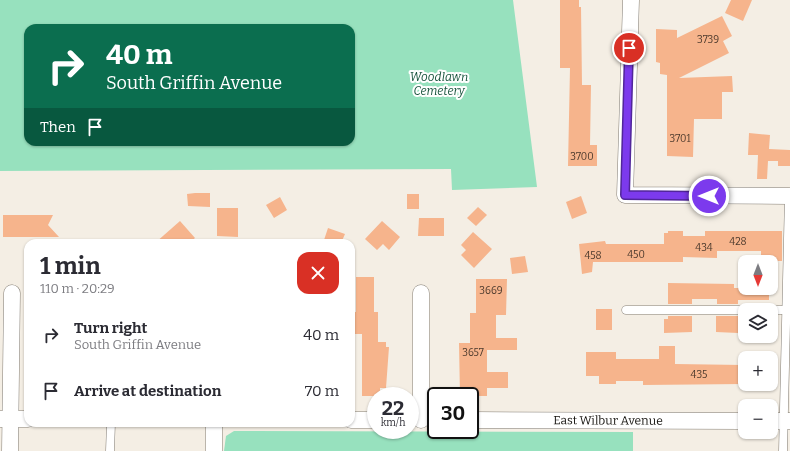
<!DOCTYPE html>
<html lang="en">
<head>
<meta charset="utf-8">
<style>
  :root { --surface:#fff; --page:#f2f2f3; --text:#2b2b33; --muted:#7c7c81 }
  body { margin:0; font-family:Bitter,serif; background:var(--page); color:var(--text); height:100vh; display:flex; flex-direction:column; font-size:15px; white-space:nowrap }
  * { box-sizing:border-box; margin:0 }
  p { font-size:13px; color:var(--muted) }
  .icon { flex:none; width:22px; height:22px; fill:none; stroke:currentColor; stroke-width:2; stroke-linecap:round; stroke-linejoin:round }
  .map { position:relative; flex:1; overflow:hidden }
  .drawer { position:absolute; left:24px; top:239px; width:331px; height:188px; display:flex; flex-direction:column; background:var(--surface); border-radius:12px; box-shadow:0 1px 3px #0004 }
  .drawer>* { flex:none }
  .banner { position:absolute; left:24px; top:24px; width:331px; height:122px; border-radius:12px; box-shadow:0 1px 3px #0004; background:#0b6e4f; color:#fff; overflow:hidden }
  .needle { width:26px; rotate:180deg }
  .fabs { position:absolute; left:738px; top:255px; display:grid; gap:8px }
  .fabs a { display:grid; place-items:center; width:40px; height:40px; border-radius:8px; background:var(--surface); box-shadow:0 1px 3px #0004; font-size:20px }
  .speed { position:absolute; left:367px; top:387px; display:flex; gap:8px; font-size:20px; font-weight:700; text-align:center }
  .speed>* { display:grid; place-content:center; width:52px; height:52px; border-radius:50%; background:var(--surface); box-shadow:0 1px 3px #0004; line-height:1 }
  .speed small { font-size:10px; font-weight:400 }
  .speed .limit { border:2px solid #111; border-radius:6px; background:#fff; color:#111 }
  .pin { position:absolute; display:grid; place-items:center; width:34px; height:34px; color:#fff; margin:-17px; border:2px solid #fff; border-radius:50%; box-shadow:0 1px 4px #0007 }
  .me { position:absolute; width:44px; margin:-22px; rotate:270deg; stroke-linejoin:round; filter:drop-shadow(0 0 3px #0008) }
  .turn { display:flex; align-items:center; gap:14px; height:84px; padding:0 16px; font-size:18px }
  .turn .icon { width:52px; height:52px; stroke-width:2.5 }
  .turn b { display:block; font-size:28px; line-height:34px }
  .then { display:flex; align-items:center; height:38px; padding:0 16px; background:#0003; gap:8px; font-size:15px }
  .round { display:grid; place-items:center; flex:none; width:42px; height:42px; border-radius:12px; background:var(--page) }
  .summary { display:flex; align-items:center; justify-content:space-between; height:68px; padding:0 16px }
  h1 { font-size:24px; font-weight:700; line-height:30px }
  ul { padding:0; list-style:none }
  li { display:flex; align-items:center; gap:12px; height:56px; padding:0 16px }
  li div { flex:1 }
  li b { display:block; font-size:15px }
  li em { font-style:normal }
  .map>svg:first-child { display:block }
</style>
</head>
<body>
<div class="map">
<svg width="790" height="451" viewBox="0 0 790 451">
  <rect width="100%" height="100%" fill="#f4eee4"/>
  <!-- green -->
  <g fill="#97e1be" fill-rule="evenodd">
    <path d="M0,0H513L537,187L452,190L451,169L0,171ZM28,28H351V142H28Z"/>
    <path d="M234,431L633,432V451H224L226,436Z"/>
  </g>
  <!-- building -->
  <g fill="#f6b48c">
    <path d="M560,0H579V7H581L582,85H591L590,145H597V166H568L570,68H560Z"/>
    <path d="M731,0H752L743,21L725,13Z"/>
    <path d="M722,16L732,36L723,41L729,53L679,78L732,76L733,92H722V119H694L693,157L667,156V75L660,74V63L656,62V29L677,30V38Z"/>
    <path d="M749,133L770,135L769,149L790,150V166H778V161H768L767,179H757L758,155H748Z"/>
    <path d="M195,193H210V207L188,206L187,194Z"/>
    <rect x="407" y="194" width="12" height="15"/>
    <path d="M581,196L587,213L572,219L566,202Z"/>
    <path d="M280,197L287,210L274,218L266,205Z"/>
    <path d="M478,207L487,215L476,226L467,218Z"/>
    <path d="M217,208H238V237L217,236Z"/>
    <path d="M3,215H53L48,225L59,237H3Z"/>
    <path d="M419,218H444V236H418Z"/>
    <path d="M180,221L195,238L189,243H155Z"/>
    <path d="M382,221L400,237L389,250L383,244L377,250L365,239Z"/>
    <path d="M328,228L345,234L341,243H323Z"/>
    <path d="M668,231H683V236H705V231H782V261H761V251H717V258L683,257V262H593L592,272L582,274L579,244L605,241L606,244H664V233H668Z"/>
    <path d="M473,232L492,249L474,268L461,255L466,250L461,245Z"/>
    <path d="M525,256L528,272L512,274L510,258Z"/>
    <path d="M356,277H374V312H378V342H386V347H389L386,388H380V396H362V334H351V312H356Z"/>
    <path d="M476,279H507L506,315H496V338H517V350H487V372H508V388H487V396H460L459,343H470V313H476Z"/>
    <path d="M668,283L734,284V288H769V300H738V304H717V299H692V304H668Z"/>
    <rect x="596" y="309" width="16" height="21"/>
    <path d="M668,316H692V332L664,333V319H668Z"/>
    <path d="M716,316H738V333L716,332Z"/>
    <path d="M659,346H675V364L743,365V384L643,385V381H616V384H599V376H586V352H616V359H659Z"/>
  </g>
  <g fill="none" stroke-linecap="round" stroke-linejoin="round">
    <defs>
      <g id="service">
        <path d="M626,310H786"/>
        <path d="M110,451L111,423"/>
        <path d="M783,451L789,196"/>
      </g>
      <g id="minor">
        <path d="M631,0L625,195L790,196"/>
        <path d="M421,293V420"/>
        <path d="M0,419H28"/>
        <path d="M351,420H376"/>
        <path id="s1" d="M470,420L745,421"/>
        <path d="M771,421H790"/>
        <path d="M10,451L12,293"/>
        <path d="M214,451V423"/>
      </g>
    </defs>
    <!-- service casing -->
    <use href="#service" stroke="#827c73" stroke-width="9"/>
    <!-- minor casing -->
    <use href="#minor" stroke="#827c73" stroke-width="17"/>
    <!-- service -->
    <use href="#service" stroke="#fff" stroke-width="8"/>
    <!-- minor -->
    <use href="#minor" stroke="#fff" stroke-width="16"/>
  </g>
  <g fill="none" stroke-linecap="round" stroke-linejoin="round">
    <defs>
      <path id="route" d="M629,48L625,195L709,196"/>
    </defs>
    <!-- route casing -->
    <use href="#route" stroke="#51269a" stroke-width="10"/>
    <!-- route -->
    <use href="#route" stroke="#7c3aed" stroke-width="7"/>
  </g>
  <g text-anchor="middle" stroke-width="4" stroke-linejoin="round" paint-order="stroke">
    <!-- number labels -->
    <g font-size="10" fill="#4b392c">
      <text x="708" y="43">3739</text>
      <text x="680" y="142">3701</text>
      <text x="582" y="160">3700</text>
      <text x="738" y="245">428</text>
      <text x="704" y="251">434</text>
      <text x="636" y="258">450</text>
      <text x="593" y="259">458</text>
      <text x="491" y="294">3669</text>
      <text x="473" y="356">3657</text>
      <text x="699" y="378">435</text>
    </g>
    <!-- park labels -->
    <g font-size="12" font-style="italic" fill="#18543d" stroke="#fff">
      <text x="439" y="81">Woodlawn<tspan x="439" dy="14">Cemetery</tspan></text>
    </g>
    <!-- street labels -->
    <g font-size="12" fill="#12100c" stroke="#fff">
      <text dy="4" stroke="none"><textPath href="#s1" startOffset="138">East Wilbur Avenue</textPath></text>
    </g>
  </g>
</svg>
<div class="fabs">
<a><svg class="needle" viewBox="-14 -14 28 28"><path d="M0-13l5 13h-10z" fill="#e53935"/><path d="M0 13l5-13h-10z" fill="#7c7c81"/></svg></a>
<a><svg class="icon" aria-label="layers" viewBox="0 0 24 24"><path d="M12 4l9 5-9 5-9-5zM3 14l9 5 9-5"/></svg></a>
<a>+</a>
<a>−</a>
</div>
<div class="speed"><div>22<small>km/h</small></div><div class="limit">30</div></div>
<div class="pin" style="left:629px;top:48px;background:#d93025"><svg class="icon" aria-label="arrive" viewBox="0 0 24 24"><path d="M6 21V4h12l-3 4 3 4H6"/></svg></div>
<svg class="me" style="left:709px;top:196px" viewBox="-20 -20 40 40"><circle r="17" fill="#7c3aed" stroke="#fff" stroke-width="3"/><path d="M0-11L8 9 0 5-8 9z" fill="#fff"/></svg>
<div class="banner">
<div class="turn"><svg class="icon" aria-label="right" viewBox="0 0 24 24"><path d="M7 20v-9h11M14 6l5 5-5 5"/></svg><div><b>40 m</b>South Griffin Avenue</div></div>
<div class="then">Then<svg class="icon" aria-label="arrive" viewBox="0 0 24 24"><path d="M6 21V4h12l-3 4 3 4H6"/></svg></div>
</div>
<section class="drawer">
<div class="summary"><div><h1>1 min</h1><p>110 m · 20:29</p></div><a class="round" style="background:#d93025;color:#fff"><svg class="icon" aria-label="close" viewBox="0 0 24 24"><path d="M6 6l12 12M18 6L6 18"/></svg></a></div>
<ul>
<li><svg class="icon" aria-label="right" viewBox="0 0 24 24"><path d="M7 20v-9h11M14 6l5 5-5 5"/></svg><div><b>Turn right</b><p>South Griffin Avenue</p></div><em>40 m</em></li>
<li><svg class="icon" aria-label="arrive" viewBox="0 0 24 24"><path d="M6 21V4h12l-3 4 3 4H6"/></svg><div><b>Arrive at destination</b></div><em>70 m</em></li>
</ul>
</section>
</div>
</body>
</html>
